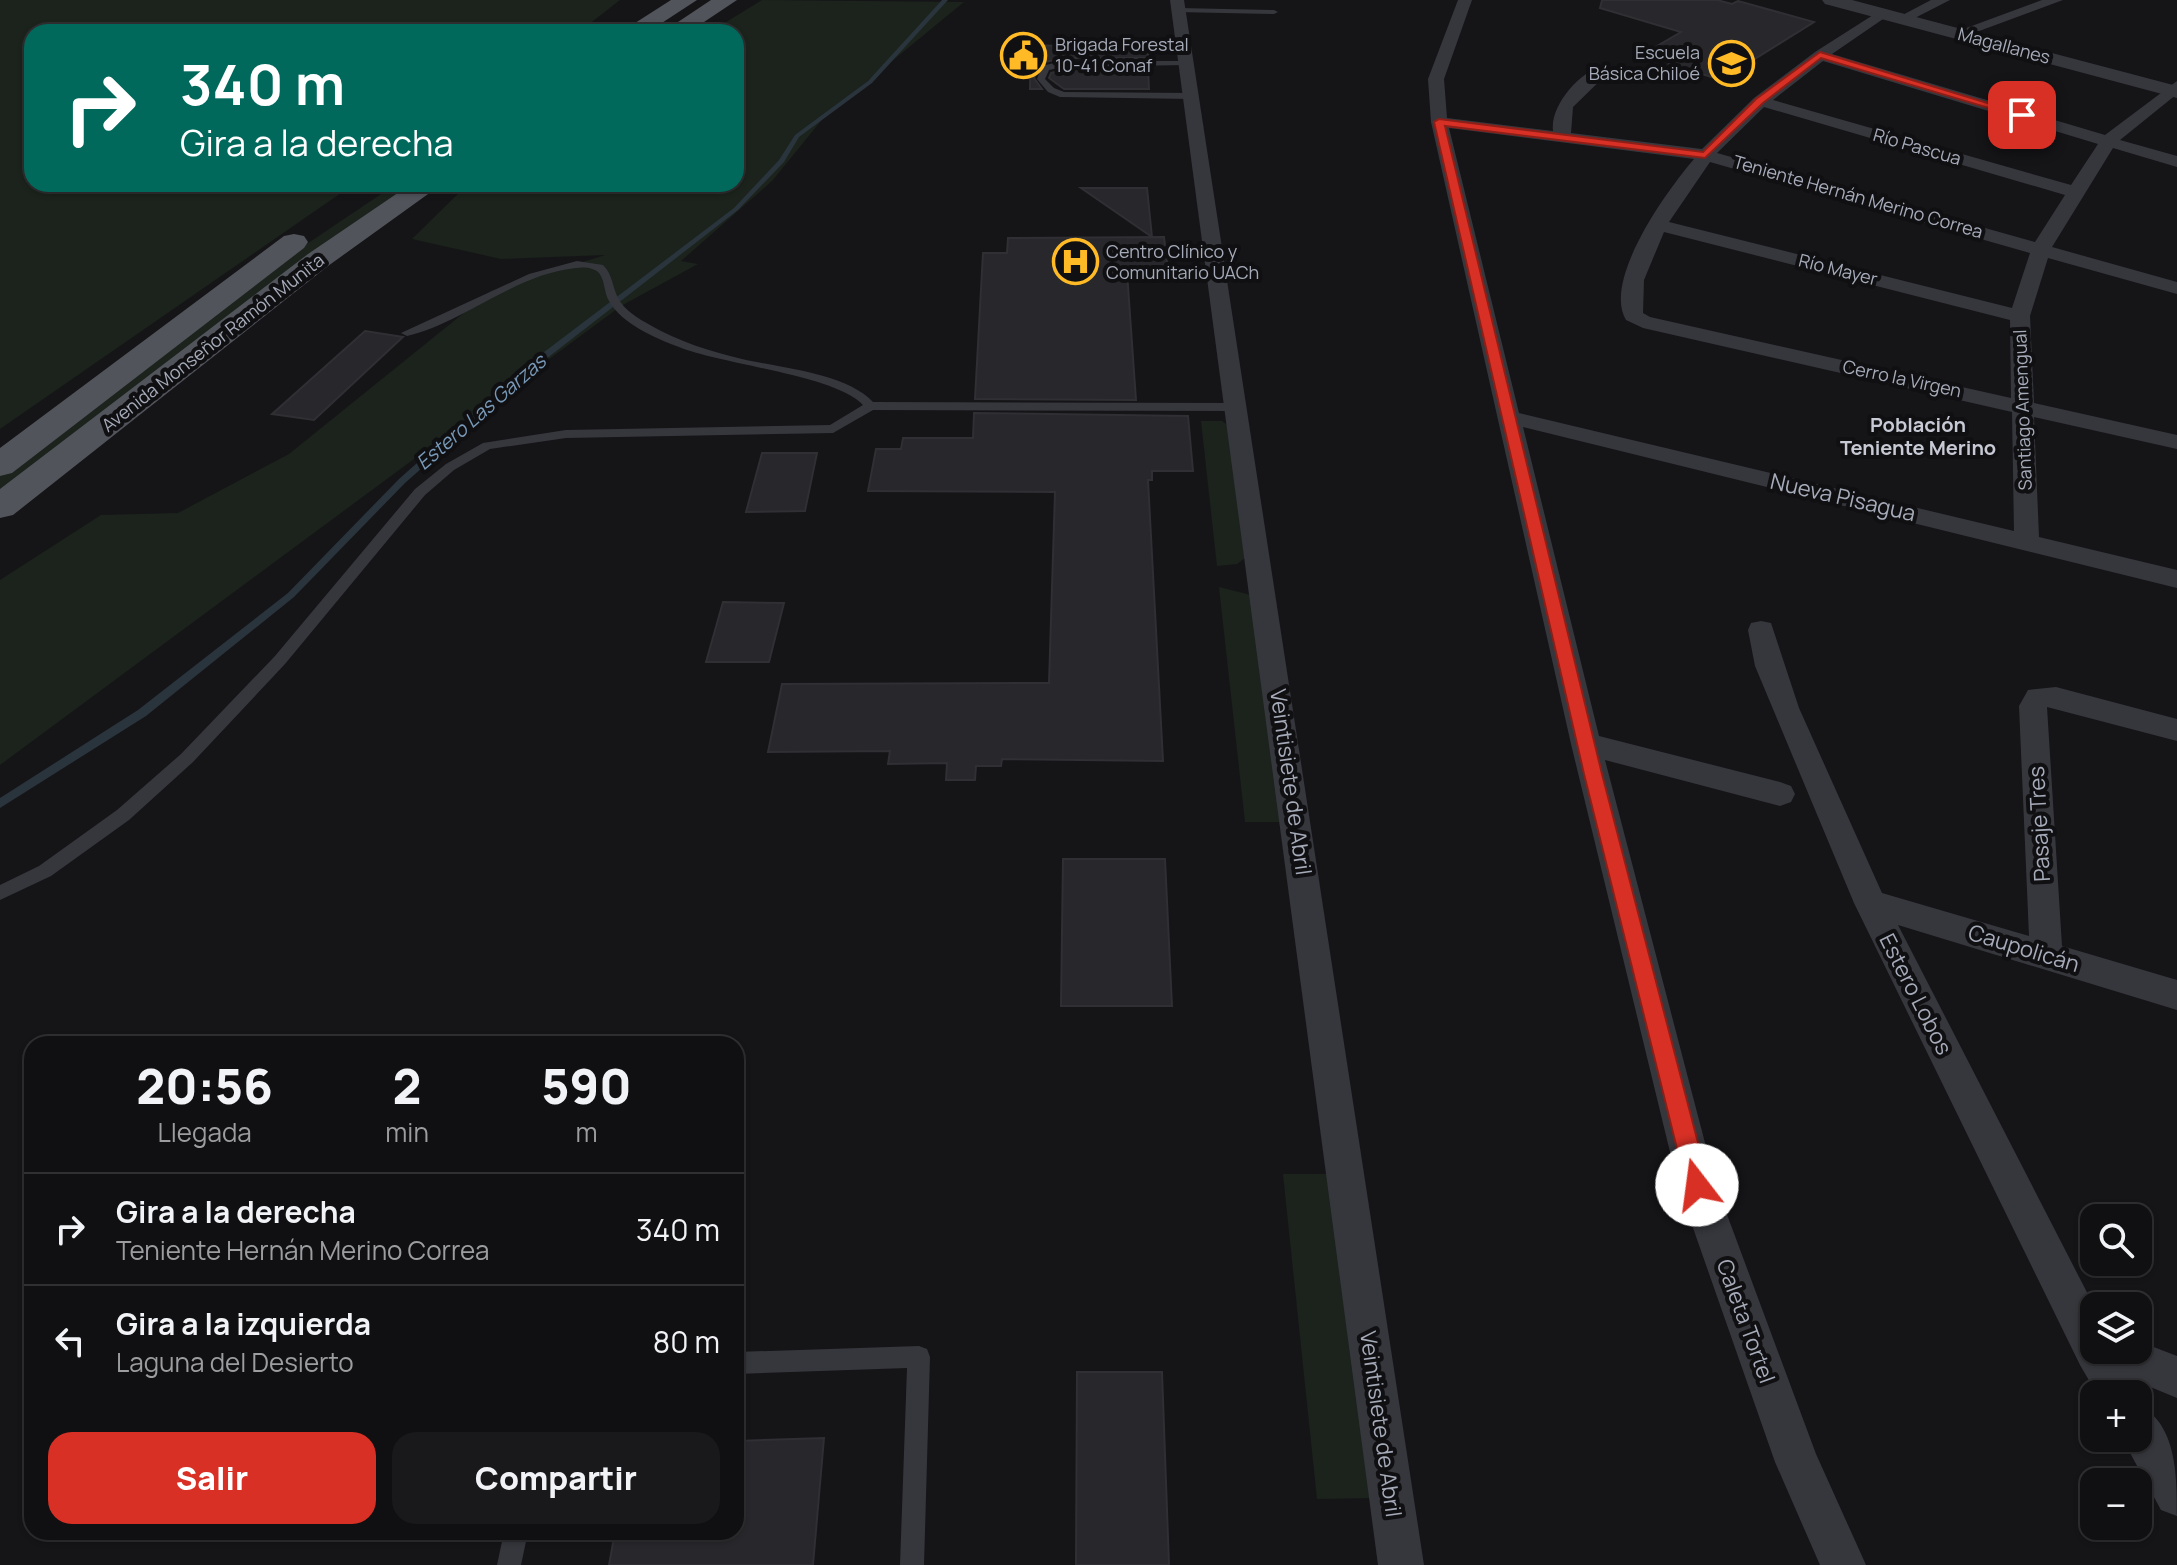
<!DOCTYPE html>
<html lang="es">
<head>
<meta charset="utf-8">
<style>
  :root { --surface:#101012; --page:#19191b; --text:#f1f3f6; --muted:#9c9d9f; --line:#303032; --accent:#d93025 }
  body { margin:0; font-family:Manrope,sans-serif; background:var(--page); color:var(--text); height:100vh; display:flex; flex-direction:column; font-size:30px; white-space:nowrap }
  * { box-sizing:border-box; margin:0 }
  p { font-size:26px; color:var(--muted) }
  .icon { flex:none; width:44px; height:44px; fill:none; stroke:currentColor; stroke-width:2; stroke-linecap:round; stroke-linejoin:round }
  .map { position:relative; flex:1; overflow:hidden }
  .side { position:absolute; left:24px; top:1036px; width:720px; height:504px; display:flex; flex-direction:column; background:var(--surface); border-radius:24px; box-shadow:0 2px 6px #0004,0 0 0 2px var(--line) }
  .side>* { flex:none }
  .guide { position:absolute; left:24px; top:24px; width:720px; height:168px; border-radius:24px; box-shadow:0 2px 6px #0004,0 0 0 2px var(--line); background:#00695c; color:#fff; overflow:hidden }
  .controls { position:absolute; left:2080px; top:1204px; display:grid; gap:16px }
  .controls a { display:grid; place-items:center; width:72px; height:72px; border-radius:16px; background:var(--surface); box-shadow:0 2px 6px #0004,0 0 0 2px var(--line); font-size:40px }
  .pin { position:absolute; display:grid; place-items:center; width:68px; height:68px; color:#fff; margin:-34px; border-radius:16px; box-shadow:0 4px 12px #0006 }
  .me { position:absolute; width:88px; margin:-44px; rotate:345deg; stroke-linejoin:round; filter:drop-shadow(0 0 6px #0008) }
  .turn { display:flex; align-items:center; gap:28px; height:168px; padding:0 24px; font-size:36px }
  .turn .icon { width:104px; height:104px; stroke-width:2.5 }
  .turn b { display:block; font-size:56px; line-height:68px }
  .eta { display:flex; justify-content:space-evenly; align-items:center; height:136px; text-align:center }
  .eta b { font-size:48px; font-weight:800; line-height:56px }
  .primary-button { display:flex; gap:16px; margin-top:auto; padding:16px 24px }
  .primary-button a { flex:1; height:92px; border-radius:24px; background:var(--accent); color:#fff; font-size:32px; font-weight:800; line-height:92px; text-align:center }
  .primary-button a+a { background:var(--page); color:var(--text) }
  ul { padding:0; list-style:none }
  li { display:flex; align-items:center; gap:24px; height:112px; padding:0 24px; border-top:2px solid var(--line) }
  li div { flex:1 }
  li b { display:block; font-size:30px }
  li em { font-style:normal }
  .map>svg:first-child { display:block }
</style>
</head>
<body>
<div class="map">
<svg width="2177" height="1565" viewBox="0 0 2177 1565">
  <rect width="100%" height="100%" fill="#151518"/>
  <!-- green -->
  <g fill="#1b231c">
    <path d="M0,0H620L579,32H32V184H354L0,429Z"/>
    <path d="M762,0L964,2L825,116L772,181L681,261L698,264L621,306L0,765V580L101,515L178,513L289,454L491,291L605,255L501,259L412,239L468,184H736V32H710Z"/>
    <path d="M396,184H416L0,495V476L277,264Z"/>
    <path d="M1201,421H1222L1229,426L1245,558L1237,564L1217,566Z"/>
    <path d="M1219,587L1251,595L1282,822H1245Z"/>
    <path d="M1283,1174H1329L1372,1498L1317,1499Z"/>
  </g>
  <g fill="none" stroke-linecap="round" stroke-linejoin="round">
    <!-- stream -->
    <path fill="#2a343d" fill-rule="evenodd" d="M942,0H948L872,83L799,137L784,162L738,210L537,366L405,483L294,597L146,716L0,808V798L138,710L288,593L399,479L531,362L734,208L779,160L795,135L868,81Z"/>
  </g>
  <!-- building -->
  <g fill="#28282c" stroke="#2f2f34" stroke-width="2">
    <path d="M1602,0H1717L1732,4L1738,1L1814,22L1721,80L1669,64L1680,57L1652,49L1681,32L1600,8Z"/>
    <path d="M1031,45L1148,49V58H1062L1041,63L1034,78L1042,89H1030Z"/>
    <path d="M1148,69L1149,89H1064L1049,78L1051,73L1062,70Z"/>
    <path d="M1081,188H1147L1152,237Z"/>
    <path d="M1164,237L1168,271L1127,272L1136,400L975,399L983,253H1007L1008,238Z"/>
    <path d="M365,331L403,337L314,420L272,414Z"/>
    <path d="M974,413L1188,416L1193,471H1152V480H1148L1163,761L1002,759L1001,766H976L975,780H946L947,763L888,764L890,751L768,752L782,684L1049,683L1055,492L868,491L876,449H901L903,438H973Z"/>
    <path d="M762,453H817L805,511L746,512Z"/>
    <path d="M723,602L784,603L769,662H706Z"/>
    <path d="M1063,859H1165L1172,1006H1061Z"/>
    <path d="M1077,1372H1162L1169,1565H1076Z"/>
    <path d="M824,1438L813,1565H609L615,1532H736V1441Z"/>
  </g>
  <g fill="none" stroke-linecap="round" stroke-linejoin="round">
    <!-- service -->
    <g fill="#36373d" fill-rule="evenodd">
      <path d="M1179,8L1274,10L1278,12L1274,14L1176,12Z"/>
      <path d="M1062,61H1190V65H1187L1062,67L1049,70L1045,79L1054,88L1064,92L1192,93L1196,96L1192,99L1060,97L1048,92L1037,79L1042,66Z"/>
      <path d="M577,261L603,265C613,275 612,286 618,298C624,310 639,319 650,325C679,342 710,351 742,359C781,368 846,373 873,402L1238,403L1244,407L1238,411L873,410L833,433L566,438L490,449L454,470L425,495L285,664L193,762L129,820L51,876L0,900V885L39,866L117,810L181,754L275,656L415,489L446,464L483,443L566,430L830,425L863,405C835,375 724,365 679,347C655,338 622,324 609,301C604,293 605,280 599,273C593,267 583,267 576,268C515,274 465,322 407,336L401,333L529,274Z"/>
      <path d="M919,1346L927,1349L930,1357L924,1565H900L907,1368L736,1374V1352Z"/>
      <path d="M504,1532H528L521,1565H497Z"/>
    </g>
    <!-- minor -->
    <g fill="#36373d" fill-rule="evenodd">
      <path d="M1170,0H1184L1424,1565H1378Z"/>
      <path d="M1458,0H1472L1444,79L1447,118L1553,131C1550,105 1579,73 1603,65L1611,70L1573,107L1571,133L1702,149L1754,98L1815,52L1881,10L1886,11V17L1832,54L2105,135L2177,81V94L2120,140L2177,156V167L2113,148L2052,247L2177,282V294L2048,258L2030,316L2034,403L2177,435V449L2034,417L2039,537L2177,570V588L1523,427L1599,736L1780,782L1791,786L1795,794L1791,802L1780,806L1605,760L1716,1185L1816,1454L1866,1565H1820L1775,1462L1678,1185L1571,744L1431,122L1428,79ZM1823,61L2098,144L2071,185L1773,100ZM1764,107L2065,195L2035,242L1717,153ZM1449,128L1694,159C1668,189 1602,280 1626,320L1643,328L2012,412L2014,531L1519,413ZM1710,162L2030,253L2012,308L1669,222ZM1664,232L2010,320L2011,398L1650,317L1643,313L1644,280Z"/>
      <path d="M1931,0H1950L1907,22L1895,19Z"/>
      <path d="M2042,0H2063L1963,37L1950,34Z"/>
      <path d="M1761,621L1771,623L1799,708L1882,893L2029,936L2019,706L2028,690L2056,687L2177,719V741L2047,707L2062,946L2177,980V1010L1898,925L2094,1306V1350H2138V1341L2177,1356V1398L2136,1381L2141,1394L2138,1402V1394H2097L2080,1365L1854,903L1755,666L1748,630L1751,623Z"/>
      <path d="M2138,1405C2177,1423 2177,1476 2177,1516L2161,1510L2122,1438H2138Z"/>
    </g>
    <!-- tertiary -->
    <path fill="#36373d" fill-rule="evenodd" d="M1822,0H1852L2177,86V98L1825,4Z"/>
    <!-- primary -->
    <g fill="#52545c" fill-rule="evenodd">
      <path d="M671,0H697L648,32H621Z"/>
      <path d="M711,0H737L689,32H663Z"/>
      <path d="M411,184H442L328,266L13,515L0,518V489L308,254Z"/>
      <path d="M294,234L304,236L308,242L304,248L12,473L0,476V448L284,236Z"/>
    </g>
  </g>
  <!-- route -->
  <path fill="#d93025" stroke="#8d1f18" stroke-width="2" d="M1820,52L2027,115L2019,117L1821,58L1763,103L1705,158L1445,126L1602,774L1709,1185L1705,1193L1697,1197L1689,1193L1686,1185L1584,774L1434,122L1439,119L1703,152L1756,99Z"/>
  <!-- icons -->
  <defs>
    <symbol id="civic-ring" viewBox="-11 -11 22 22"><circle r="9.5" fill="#101012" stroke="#ffba26" stroke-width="1.5"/><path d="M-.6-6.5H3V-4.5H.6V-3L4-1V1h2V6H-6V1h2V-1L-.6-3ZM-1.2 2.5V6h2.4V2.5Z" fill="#ffba26"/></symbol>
    <symbol id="school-ring" viewBox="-11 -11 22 22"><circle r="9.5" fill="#101012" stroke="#ffba26" stroke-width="1.5"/><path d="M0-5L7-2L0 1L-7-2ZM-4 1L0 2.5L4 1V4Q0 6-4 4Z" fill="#ffba26"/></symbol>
    <symbol id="hospital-ring" viewBox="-11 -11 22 22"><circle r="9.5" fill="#101012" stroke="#ffba26" stroke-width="1.5"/><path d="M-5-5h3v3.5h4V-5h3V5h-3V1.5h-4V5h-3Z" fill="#ffba26"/></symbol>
  </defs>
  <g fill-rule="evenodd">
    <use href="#civic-ring" x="998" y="30" width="51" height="51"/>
    <use href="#school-ring" x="1706" y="38" width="51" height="51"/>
    <use href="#hospital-ring" x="1050" y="236" width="51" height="51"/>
  </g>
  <g text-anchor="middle" stroke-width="8" stroke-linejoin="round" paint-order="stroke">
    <!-- far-poi labels -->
    <g font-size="18" fill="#a6abb9" stroke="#101012" text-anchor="start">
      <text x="1055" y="51">Brigada Forestal<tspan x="1055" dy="21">10-41 Conaf</tspan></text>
      <text x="1700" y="59" text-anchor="end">Escuela<tspan x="1700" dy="21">Básica Chiloé</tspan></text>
      <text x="1106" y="258">Centro Clínico y<tspan x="1106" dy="21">Comunitario UACh</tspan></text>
    </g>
    <!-- far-street labels -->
    <g font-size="18" fill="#a6abb9" stroke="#101012">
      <text transform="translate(2004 46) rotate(15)" y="6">Magallanes</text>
      <text transform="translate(1917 147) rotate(16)" y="6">Río Pascua</text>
      <text transform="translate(1858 197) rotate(16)" y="6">Teniente Hernán Merino Correa</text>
      <text transform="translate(1838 270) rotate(14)" y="6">Río Mayer</text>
      <text transform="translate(213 343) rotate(-38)" y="6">Avenida Monseñor Ramón Munita</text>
      <text transform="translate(1902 379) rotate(12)" y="6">Cerro la Virgen</text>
      <text transform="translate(2023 410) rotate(-92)" y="6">Santiago Amengual</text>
    </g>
    <!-- far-water labels -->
    <g font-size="20" font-style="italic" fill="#7999b8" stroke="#101012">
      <text transform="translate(481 412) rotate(-41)" y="7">Estero Las Garzas</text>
    </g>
    <!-- far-neighbourhood labels -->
    <g font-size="20" font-weight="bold" fill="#c7cad5" stroke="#101012">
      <text x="1918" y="432">Población<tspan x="1918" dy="23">Teniente Merino</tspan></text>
    </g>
    <!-- street labels -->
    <g font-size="22" fill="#a6abb9" stroke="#101012">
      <text transform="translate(1843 497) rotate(13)" y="8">Nueva Pisagua</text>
      <text transform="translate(1291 782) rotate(82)" y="8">Veintisiete de Abril</text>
      <text transform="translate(2039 824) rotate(-93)" y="8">Pasaje Tres</text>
      <text transform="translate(2024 948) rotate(17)" y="8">Caupolicán</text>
      <text transform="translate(1916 994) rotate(63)" y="8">Estero Lobos</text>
      <text transform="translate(1746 1321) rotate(70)" y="8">Caleta Tortel</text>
      <text transform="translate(1381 1424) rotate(82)" y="8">Veintisiete de Abril</text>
    </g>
  </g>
</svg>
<div class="controls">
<a><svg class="icon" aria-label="search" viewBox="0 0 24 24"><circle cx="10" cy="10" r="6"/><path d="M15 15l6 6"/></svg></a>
<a><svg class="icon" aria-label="layers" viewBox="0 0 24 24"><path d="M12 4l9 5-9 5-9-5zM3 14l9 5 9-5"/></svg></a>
<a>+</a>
<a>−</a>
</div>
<div class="pin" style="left:2022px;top:115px;background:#d93025"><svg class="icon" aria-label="arrive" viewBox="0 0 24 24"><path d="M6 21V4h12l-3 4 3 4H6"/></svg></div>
<svg class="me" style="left:1697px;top:1185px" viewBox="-20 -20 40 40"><circle r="19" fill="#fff"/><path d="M0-13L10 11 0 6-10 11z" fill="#d93025"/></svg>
<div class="guide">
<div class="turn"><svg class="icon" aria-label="right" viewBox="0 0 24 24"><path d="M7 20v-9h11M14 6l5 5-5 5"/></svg><div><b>340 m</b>Gira a la derecha</div></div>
</div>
<section class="side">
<div class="eta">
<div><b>20:56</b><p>Llegada</p></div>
<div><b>2</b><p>min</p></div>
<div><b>590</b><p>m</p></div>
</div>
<ul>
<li><svg class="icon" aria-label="right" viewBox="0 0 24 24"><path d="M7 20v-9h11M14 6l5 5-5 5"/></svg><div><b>Gira a la derecha</b><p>Teniente Hernán Merino Correa</p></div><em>340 m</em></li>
<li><svg class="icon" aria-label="left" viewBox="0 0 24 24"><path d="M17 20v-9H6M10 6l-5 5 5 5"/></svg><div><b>Gira a la izquierda</b><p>Laguna del Desierto</p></div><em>80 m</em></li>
</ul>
<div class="primary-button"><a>Salir</a><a>Compartir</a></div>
</section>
</div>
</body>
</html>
